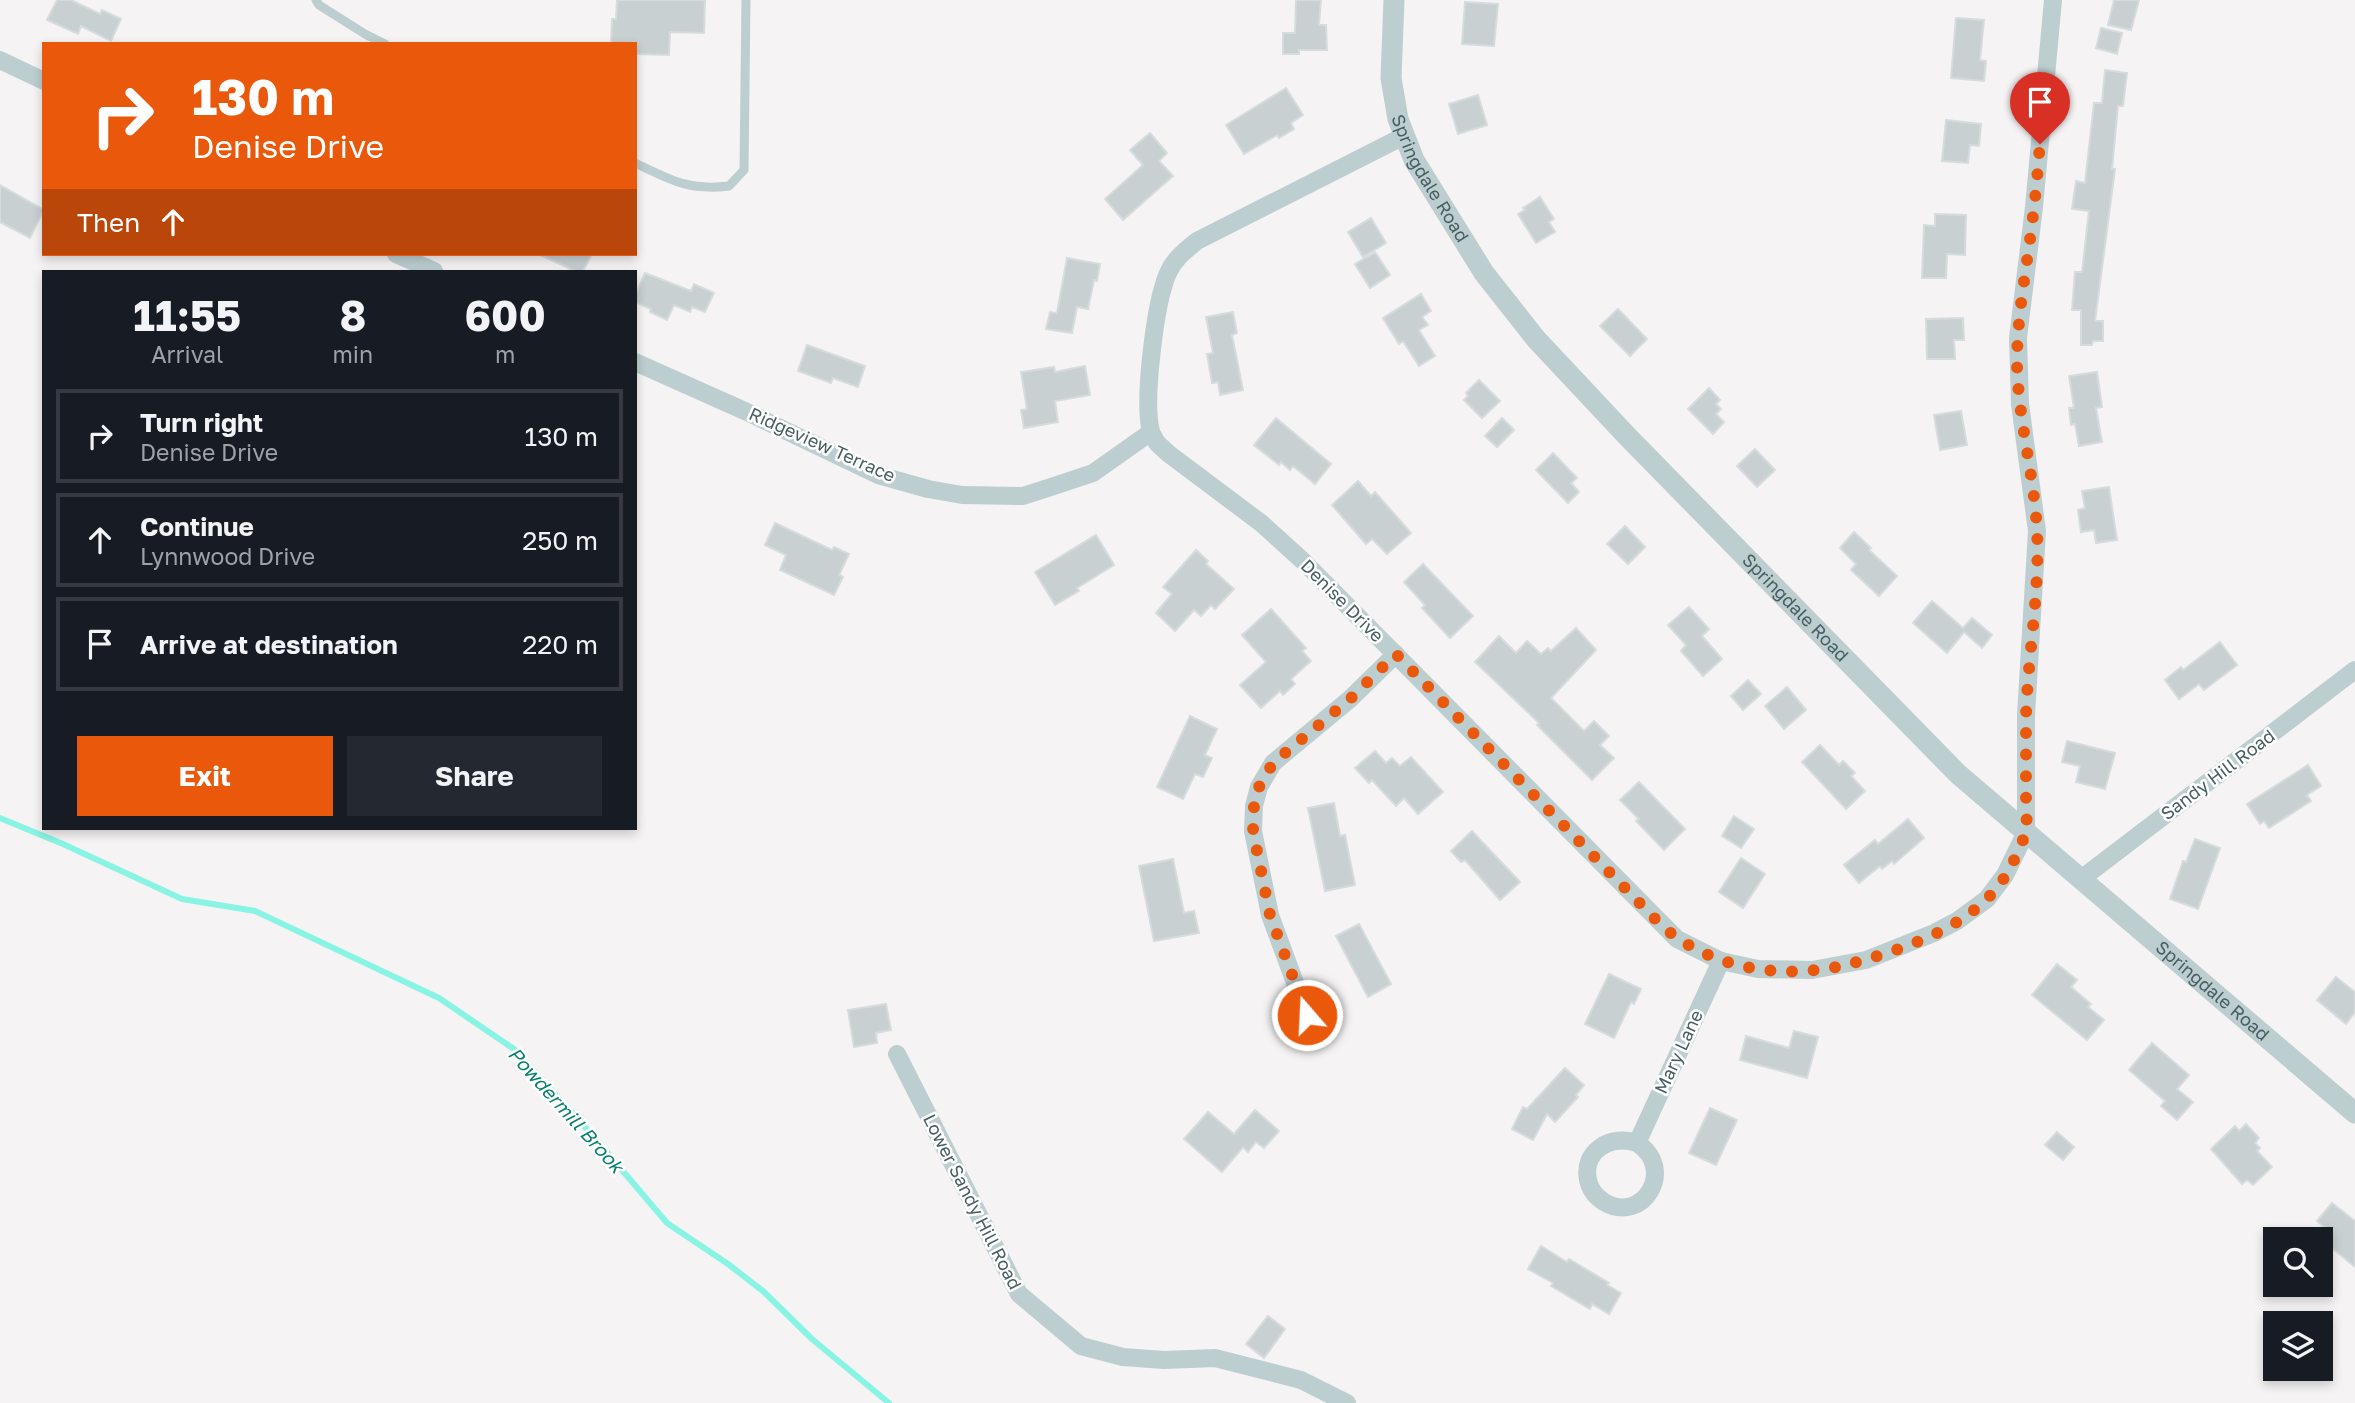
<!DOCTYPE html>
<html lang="en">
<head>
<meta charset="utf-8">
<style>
  :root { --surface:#171b24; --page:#242831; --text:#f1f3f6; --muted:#9ea1a6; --line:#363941; --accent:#ea580c }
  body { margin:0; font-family:"Golos Text",sans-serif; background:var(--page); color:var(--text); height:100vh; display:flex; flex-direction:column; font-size:26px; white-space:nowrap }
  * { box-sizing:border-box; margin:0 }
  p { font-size:23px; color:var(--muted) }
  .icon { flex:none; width:38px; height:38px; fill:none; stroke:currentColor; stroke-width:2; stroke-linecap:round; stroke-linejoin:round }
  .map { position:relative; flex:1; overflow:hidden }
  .sheet { position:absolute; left:42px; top:270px; width:595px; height:560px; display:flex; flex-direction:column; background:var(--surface); border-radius:0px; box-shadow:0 4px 10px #0003 }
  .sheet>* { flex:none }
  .guide { position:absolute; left:42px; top:42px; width:595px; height:214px; border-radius:0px; box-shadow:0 4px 10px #0003; background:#ea580c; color:#fff; overflow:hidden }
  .tools { position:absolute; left:2263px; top:1227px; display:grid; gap:14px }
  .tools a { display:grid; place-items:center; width:70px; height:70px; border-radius:0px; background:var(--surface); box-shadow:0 4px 10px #0003; font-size:35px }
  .pin { position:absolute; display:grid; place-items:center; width:60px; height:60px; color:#fff; margin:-72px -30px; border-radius:50% 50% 50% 0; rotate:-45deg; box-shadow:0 0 7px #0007 }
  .pin .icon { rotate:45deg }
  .me { position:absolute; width:77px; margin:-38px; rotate:341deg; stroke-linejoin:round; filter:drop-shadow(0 0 5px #0008) }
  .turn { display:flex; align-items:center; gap:24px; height:147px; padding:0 35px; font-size:32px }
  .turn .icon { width:91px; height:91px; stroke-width:2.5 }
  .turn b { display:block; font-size:49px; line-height:60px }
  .then { display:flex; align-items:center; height:66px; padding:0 35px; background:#0003; gap:14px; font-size:26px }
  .eta { display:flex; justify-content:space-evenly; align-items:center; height:119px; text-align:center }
  .eta b { font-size:42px; font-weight:700; line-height:49px }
  .cta { display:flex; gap:14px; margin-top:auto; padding:14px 35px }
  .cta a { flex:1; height:80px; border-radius:0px; background:var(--accent); color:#fff; font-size:28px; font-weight:700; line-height:80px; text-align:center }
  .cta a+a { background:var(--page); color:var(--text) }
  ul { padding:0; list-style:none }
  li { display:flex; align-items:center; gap:21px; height:94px; margin:0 14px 10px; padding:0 21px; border:4px solid var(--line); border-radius:0px }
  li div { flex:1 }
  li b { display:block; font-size:26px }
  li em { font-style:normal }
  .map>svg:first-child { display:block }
</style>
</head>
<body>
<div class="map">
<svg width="2355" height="1403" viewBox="0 0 2355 1403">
  <rect width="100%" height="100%" fill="#f5f3f3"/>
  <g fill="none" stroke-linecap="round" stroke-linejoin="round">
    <!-- stream -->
    <path stroke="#89f4e3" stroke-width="6" d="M0,818L63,844L182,899L255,911L439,998L514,1049L594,1137L667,1223L728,1264L763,1291L812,1339L889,1403"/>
  </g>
  <!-- building -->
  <g fill="#c9d0d2" stroke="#d6dcde" stroke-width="2">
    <path d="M57,0H71L100,14L102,10L121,19L111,41L81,26L78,34L47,20Z"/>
    <path d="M617,0H705L704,33L670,32L669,55L635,54V44H611L612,19H616Z"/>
    <path d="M1296,0H1321L1319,25H1326L1327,50H1299V54H1283V33H1295Z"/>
    <path d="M2114,0H2139L2131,30L2108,25Z"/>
    <path d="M1465,2L1498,4L1494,46L1462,44Z"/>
    <path d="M1956,18L1984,20L1980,60L1986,61L1984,81L1951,78Z"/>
    <path d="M2101,28L2122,33L2117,54L2096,48Z"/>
    <path d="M2105,70L2127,73L2123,106H2118L2112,169H2115L2095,321H2103V341H2093L2092,345H2081V310H2072L2075,272H2082L2089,211L2072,209L2076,181L2085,183L2094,103H2102Z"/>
    <path d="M1286,88L1303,115L1291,123L1294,129L1279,138L1277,135L1244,154L1226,125Z"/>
    <path d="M1478,95L1487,125L1458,134L1449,104Z"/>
    <path d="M1946,120L1981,124L1979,146L1970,145L1968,163L1942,161Z"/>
    <path d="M1150,133L1167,153L1159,161L1173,176L1123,220L1105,199L1143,165L1130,150Z"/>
    <path d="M0,185L44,210L30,238L0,222Z"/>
    <path d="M1540,197L1554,219L1549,222L1555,232L1536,243L1518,214L1525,210L1523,208Z"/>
    <path d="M1935,214L1966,215L1965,255L1947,254L1946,278H1922L1924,225L1935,226Z"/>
    <path d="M1371,218L1386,243L1363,257L1348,232Z"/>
    <path d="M1375,252L1390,275L1370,288L1355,264Z"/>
    <path d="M538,254H592L583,271H575Z"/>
    <path d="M1067,258L1100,264L1097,281L1094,280L1088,309L1077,307L1072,333L1046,329L1050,312L1057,313Z"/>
    <path d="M645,273L691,291L694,284L714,293L705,312L692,307L690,312L674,305L667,320L650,312L651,309L635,302V296Z"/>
    <path d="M1421,294L1431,311L1422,317L1428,325L1419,330L1435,356L1419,366L1403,341L1399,344L1383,318Z"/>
    <path d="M1618,309L1647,339L1630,356L1600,326Z"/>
    <path d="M1233,312L1237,333L1232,335L1243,390L1220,395L1218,382L1212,383L1207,354L1213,353L1206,317Z"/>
    <path d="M1963,318L1964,340H1954L1955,359H1927L1926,319Z"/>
    <path d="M807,345L865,366L858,387L833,378L831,383L798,371Z"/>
    <path d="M1085,366L1090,395L1055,401L1058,422L1024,428L1021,410L1027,409L1021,372L1054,367L1055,372Z"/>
    <path d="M2097,372L2102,407L2096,408L2102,442L2079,446L2075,424L2071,425L2069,408H2074L2069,376Z"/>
    <path d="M1479,380L1500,401L1482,418L1464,400L1468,396L1466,393Z"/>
    <path d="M1709,388L1720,400L1716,404L1721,409L1716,414L1724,422L1713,434L1688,409Z"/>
    <path d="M1961,411L1967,445L1940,450L1934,415Z"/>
    <path d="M1276,418L1331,464L1315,484L1293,466L1290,470L1281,462L1279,465L1254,445Z"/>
    <path d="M1502,418L1514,430L1497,447L1485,436Z"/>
    <path d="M1755,449L1775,470L1757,487L1737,466Z"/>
    <path d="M1553,453L1577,478L1571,483L1579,492L1568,503L1536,470Z"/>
    <path d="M1358,481L1371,496L1375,492L1411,533L1387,554L1372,539L1366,544L1332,505Z"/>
    <path d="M2109,487L2117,540L2096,543L2094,530L2081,532L2078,510L2085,508L2082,491Z"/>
    <path d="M775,523L832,550L834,547L849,554L839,575L843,577L834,595L780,570L786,555L765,545Z"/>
    <path d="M1625,526L1645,547L1628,564L1607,544Z"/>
    <path d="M1854,532L1871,548L1869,550L1897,576L1879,596L1851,570L1856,564L1840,548Z"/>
    <path d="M1096,535L1114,565L1077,588L1079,591L1055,605L1035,572Z"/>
    <path d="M1196,550L1208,561L1206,564L1234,589L1215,609L1211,605L1201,616L1194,610L1175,631L1156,613L1172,594L1163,587Z"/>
    <path d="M1423,564L1473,616L1450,638L1422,608L1425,605L1404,582Z"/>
    <path d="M1932,601L1963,628L1972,618L1992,635L1982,648L1964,632L1947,653L1913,623Z"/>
    <path d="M1689,607L1709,629L1702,636L1722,659L1703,676L1681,651L1686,645L1668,625Z"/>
    <path d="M1271,609L1306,648L1302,651L1311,661L1291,679L1295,684L1283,695L1280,691L1261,708L1240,685L1266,662L1242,635Z"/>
    <path d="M1576,628L1596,650L1551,698L1584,731L1594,721L1609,736L1600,745L1614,758L1592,780L1537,725L1539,723L1475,662L1499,636L1516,653L1527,641L1541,654L1548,648L1551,651Z"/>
    <path d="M2220,642L2237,665L2204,690L2199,684L2179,699L2165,680L2181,667L2183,670Z"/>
    <path d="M1748,680L1761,694L1743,710L1731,696Z"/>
    <path d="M1787,687L1806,710L1784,729L1765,706Z"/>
    <path d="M1190,716L1217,729L1205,755L1212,758L1203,777L1195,774L1183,799L1157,787Z"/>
    <path d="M2067,741L2115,753L2105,789L2076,782L2080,766L2062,762Z"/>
    <path d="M1820,745L1839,765L1843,761L1855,773L1851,776L1865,791L1846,809L1802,762Z"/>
    <path d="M1375,751L1386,763L1392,758L1400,766L1411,757L1443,792L1418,814L1404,798L1396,806L1372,780L1369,783L1355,768Z"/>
    <path d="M2308,765L2321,786L2307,795L2311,801L2269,828L2264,821L2260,824L2247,804Z"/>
    <path d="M1639,782L1685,829L1664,850L1636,821L1639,819L1620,800Z"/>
    <path d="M1334,803L1340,836L1345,835L1355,885L1325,891L1308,808Z"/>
    <path d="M1734,816L1754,829L1741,848L1722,836Z"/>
    <path d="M1908,819L1924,838L1894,864L1892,861L1882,869L1880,866L1859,883L1844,865L1875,840L1878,844Z"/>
    <path d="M1472,831L1520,882L1500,900L1465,860L1461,862L1451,851Z"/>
    <path d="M2195,839L2220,848L2198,909L2170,899L2183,861L2186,862Z"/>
    <path d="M1741,858L1765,874L1743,908L1719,892Z"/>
    <path d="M1173,859L1184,913L1194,911L1199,933L1154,941L1139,866Z"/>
    <path d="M1359,924L1391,984L1368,997L1336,936Z"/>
    <path d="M2057,964L2077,980L2071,987L2091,1004L2088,1007L2104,1020L2087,1040L2032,995Z"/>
    <path d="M1609,974L1641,989L1634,1004L1631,1002L1614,1038L1585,1024Z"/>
    <path d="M2336,977L2355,992V1012L2346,1024L2317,1000Z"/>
    <path d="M886,1004L891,1030L876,1033L877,1043L854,1047L848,1010Z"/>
    <path d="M1794,1031L1818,1037L1807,1078L1740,1060L1746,1036L1789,1048Z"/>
    <path d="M2152,1043L2189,1075L2177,1089L2193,1102L2177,1120L2161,1106L2165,1101L2129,1070Z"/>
    <path d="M1565,1068L1584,1085L1576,1095L1578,1097L1555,1122L1547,1114L1533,1140L1512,1129L1523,1107L1527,1109Z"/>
    <path d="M1710,1108L1737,1120L1716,1165L1689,1153Z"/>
    <path d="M1255,1110L1279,1131L1264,1148L1256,1142L1248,1152L1243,1147L1222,1172L1184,1139L1208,1112L1234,1134Z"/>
    <path d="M2246,1124L2259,1138L2255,1143L2260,1148L2257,1151L2272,1167L2253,1185L2247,1180L2242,1184L2211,1149L2235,1126L2239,1131Z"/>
    <path d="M2057,1132L2074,1147L2063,1160L2045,1145Z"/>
    <path d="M2332,1203L2355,1221V1267L2321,1239L2325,1233L2321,1230L2324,1227L2317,1221Z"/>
    <path d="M1541,1246L1567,1262L1569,1259L1609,1283L1607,1285L1621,1293L1609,1314L1592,1304L1590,1309L1551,1286L1553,1283L1528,1269Z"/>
    <path d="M1268,1316L1285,1329L1264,1358L1246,1344Z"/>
  </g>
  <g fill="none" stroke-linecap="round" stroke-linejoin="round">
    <!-- service -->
    <g stroke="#bdced0" stroke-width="9">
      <path d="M316,0L319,5L365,34L385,44"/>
      <path d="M635,163C671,180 688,191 729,186L744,170L746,0"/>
    </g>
    <!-- minor -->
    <g stroke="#bdced0" stroke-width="18">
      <path d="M0,60L44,81"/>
      <path d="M396,254L434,271"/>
      <path d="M635,362L747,412L878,475L928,489L962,495L1023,496L1054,486L1093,473L1151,432C1143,401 1155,303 1168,273C1174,259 1186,250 1197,241L1404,136"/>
      <path d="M1151,432L1157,443L1169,454L1261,523L1303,561L1677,939L1721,961L1758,969L1812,970L1866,960L1934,933L1957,921L1987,899L2005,875L2026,832V715L2037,531L2020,404L2018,338L2034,207L2053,0"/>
      <path d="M2081,879L2355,670"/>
      <path d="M1320,1038L1307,1015L1270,915L1253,831L1254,806L1259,787L1273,763L1350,699L1396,654"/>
      <path d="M897,1054L1019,1294L1081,1346L1123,1357L1164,1360L1215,1358L1301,1380L1347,1403"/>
      <path d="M1637,1143C1677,1169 1643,1225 1604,1202C1596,1197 1590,1189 1588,1180C1582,1150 1612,1134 1637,1143L1721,961"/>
    </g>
    <!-- tertiary -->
    <path stroke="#bdced0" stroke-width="21" id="s1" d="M1394,0L1391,78L1398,119L1414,160L1484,273L1536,339L1627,436L1958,774L2355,1113"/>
  </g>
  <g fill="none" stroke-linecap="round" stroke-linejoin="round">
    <!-- route -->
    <path stroke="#ea580c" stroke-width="12" stroke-dasharray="0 21.6" d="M1307,1015L1270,915L1253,831L1254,806L1259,787L1273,763L1350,699L1396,654L1662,926C1714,971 1788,981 1853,963C1907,948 1975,926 2006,875C2013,863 2021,847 2025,834C2028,824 2026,811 2026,800C2026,772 2026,744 2026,716C2028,654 2040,592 2037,530C2034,474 2018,419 2017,363C2017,310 2029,258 2034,206C2037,185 2038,165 2040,144"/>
  </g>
  <g text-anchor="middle" stroke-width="5" stroke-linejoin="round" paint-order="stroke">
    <!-- street labels -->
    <g font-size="18" fill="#485f62" stroke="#fff">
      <text dy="6" stroke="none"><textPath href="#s1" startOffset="187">Springdale Road</textPath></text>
      <text transform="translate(822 445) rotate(24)" y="6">Ridgeview Terrace</text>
      <text transform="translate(1342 601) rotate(45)" y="6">Denise Drive</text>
      <text dy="6" stroke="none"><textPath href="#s1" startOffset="754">Springdale Road</textPath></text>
      <text transform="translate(2218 775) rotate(-37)" y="6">Sandy Hill Road</text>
      <text dy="6" stroke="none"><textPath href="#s1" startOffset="1321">Springdale Road</textPath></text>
      <text transform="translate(1679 1052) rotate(-65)" y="6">Mary Lane</text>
      <text transform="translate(972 1202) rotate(63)" y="6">Lower Sandy Hill Road</text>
    </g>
    <!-- water labels -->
    <g font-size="19" font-style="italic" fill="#06816e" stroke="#fff">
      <text transform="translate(566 1110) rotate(48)" y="7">Powdermill Brook</text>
    </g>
  </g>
</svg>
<div class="tools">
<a><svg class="icon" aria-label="search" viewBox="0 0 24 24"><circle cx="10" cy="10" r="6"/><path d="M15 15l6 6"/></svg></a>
<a><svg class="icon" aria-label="layers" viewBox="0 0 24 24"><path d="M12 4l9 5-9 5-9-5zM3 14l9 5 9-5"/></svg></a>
</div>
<div class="pin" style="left:2040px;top:144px;background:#d93025"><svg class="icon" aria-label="arrive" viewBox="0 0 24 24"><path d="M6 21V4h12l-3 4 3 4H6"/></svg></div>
<svg class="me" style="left:1307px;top:1015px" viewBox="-20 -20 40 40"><circle r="17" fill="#ea580c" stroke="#fff" stroke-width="3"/><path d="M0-11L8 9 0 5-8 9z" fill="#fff"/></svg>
<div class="guide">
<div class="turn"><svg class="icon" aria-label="right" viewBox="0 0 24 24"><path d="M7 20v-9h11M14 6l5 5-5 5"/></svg><div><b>130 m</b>Denise Drive</div></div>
<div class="then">Then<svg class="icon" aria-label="ahead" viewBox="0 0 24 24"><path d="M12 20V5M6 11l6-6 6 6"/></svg></div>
</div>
<section class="sheet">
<div class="eta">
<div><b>11:55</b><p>Arrival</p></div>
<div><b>8</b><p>min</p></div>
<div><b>600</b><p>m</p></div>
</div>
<ul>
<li><svg class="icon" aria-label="right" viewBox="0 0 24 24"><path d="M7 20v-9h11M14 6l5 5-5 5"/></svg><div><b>Turn right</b><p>Denise Drive</p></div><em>130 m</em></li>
<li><svg class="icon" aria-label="ahead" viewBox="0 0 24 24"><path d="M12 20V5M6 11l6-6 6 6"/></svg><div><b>Continue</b><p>Lynnwood Drive</p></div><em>250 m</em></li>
<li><svg class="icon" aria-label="arrive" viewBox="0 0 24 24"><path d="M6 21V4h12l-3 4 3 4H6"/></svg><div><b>Arrive at destination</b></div><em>220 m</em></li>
</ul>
<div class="cta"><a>Exit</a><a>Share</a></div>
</section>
</div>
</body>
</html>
